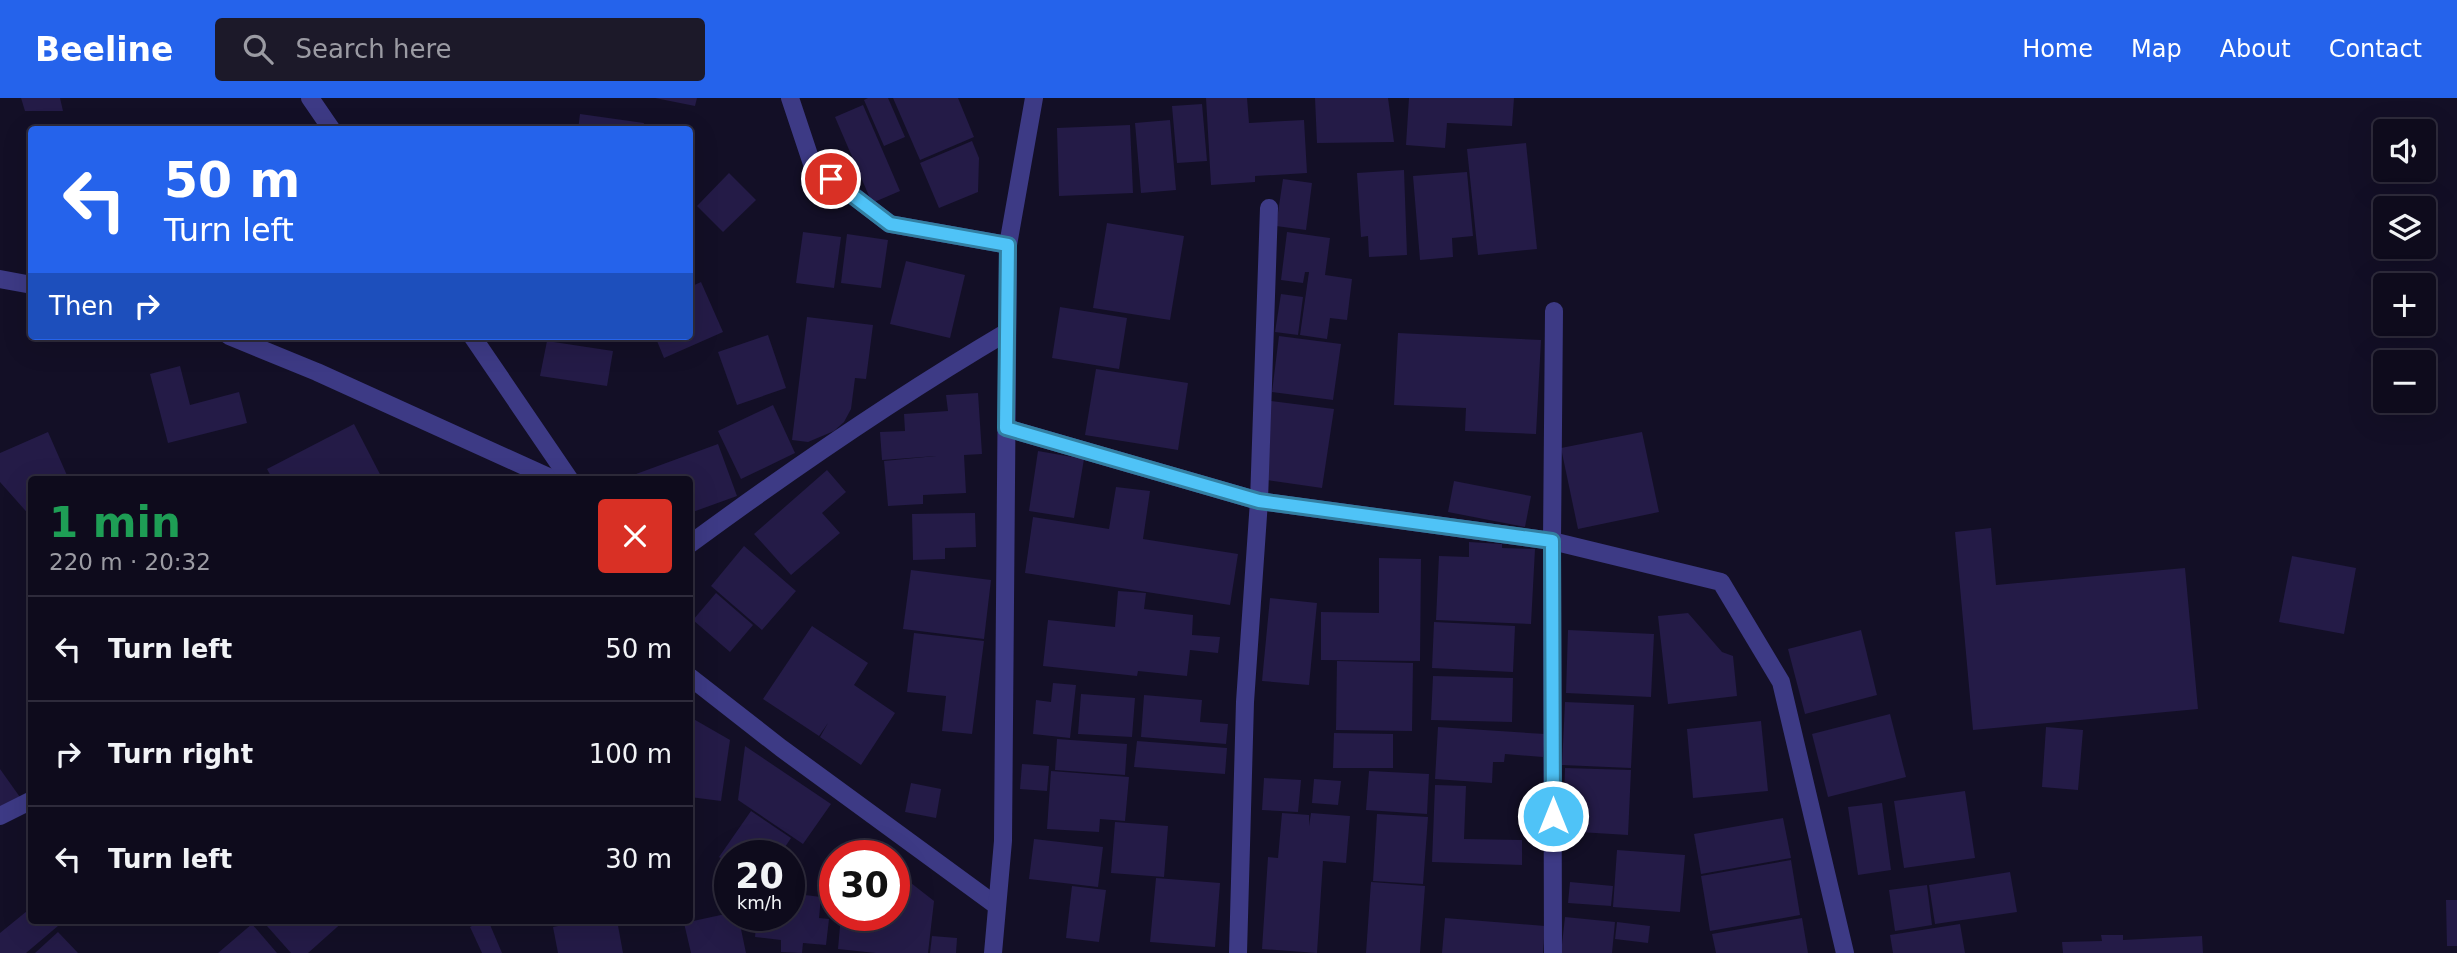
<!DOCTYPE html>
<html lang="en">
<head>
<meta charset="utf-8">
<style>
  :root { --surface:#0e0b1c; --page:#1c1929; --text:#f1f3f6; --muted:#9b9ba3; --line:#2e2b3b; --accent:#2563eb }
  body { margin:0; font-family:"DejaVu Sans",sans-serif; background:var(--page); color:var(--text); height:100vh; display:flex; flex-direction:column; font-size:26px; white-space:nowrap }
  * { box-sizing:border-box; margin:0 }
  p { font-size:23px; color:var(--muted) }
  .icon { flex:none; width:38px; height:38px; fill:none; stroke:currentColor; stroke-width:2; stroke-linecap:round; stroke-linejoin:round }
  .map { position:relative; flex:1; overflow:hidden }
  .details { position:absolute; left:28px; top:378px; width:665px; height:448px; display:flex; flex-direction:column; background:var(--surface); border-radius:7px; box-shadow:0 7px 28px #0002,0 0 0 2px var(--line) }
  .details>* { flex:none }
  .top-card { position:absolute; left:28px; top:28px; width:665px; height:214px; border-radius:7px; box-shadow:0 7px 28px #0002,0 0 0 2px var(--line); background:#2563eb; color:#fff; overflow:hidden }
  .buttons { position:absolute; left:2373px; top:21px; display:grid; gap:14px }
  .buttons a { display:grid; place-items:center; width:63px; height:63px; border-radius:7px; background:var(--surface); box-shadow:0 7px 28px #0002,0 0 0 2px var(--line); font-size:35px }
  .speed { position:absolute; left:714px; top:742px; display:flex; gap:14px; font-size:35px; font-weight:700; text-align:center }
  .speed>* { display:grid; place-content:center; width:91px; height:91px; border-radius:50%; background:var(--surface); box-shadow:0 7px 28px #0002,0 0 0 2px var(--line); line-height:1 }
  .speed small { font-size:18px; font-weight:400 }
  .speed .limit { border:10px solid #d22; background:#fff; color:#111 }
  .pin { position:absolute; display:grid; place-items:center; width:60px; height:60px; color:#fff; margin:-30px; border:4px solid #fff; border-radius:50%; box-shadow:0 2px 7px #0007 }
  .me { position:absolute; width:77px; margin:-38px; rotate:0deg; stroke-linejoin:round; filter:drop-shadow(0 0 5px #0008) }
  .turn { display:flex; align-items:center; gap:24px; height:147px; padding:0 21px; font-size:32px }
  .turn .icon { width:91px; height:91px; stroke-width:2.5 }
  .turn b { display:block; font-size:49px; line-height:60px }
  .then { display:flex; align-items:center; height:66px; padding:0 21px; background:#0003; gap:14px; font-size:26px }
  .round { display:grid; place-items:center; flex:none; width:74px; height:74px; border-radius:7px; background:var(--page) }
  .summary { display:flex; align-items:center; justify-content:space-between; height:119px; padding:0 21px }
  h1 { font-size:42px; font-weight:600; line-height:52px; color:#1e9e55 }
  ul { padding:0; list-style:none }
  li { display:flex; align-items:center; gap:21px; height:105px; padding:0 21px; border-top:2px solid var(--line) }
  li div { flex:1 }
  li b { display:block; font-size:26px }
  li em { font-style:normal }
  header { display:flex; align-items:center; gap:42px; box-sizing:border-box; height:98px; padding:0 35px; background:var(--accent); color:#fff }
  header strong { font-size:33px }
  nav { display:flex; gap:38px; margin-inline-start:auto; font-size:24px }
  .search { width:490px; height:63px; background:var(--page); display:flex; align-items:center; gap:18px; box-sizing:border-box; padding:0 24px; border-radius:7px; color:var(--muted); font-size:26px }
  .map>svg:first-child { display:block }
</style>
</head>
<body>
<header>
<strong>Beeline</strong>
<div class="search"><svg class="icon" aria-label="search" viewBox="0 0 24 24"><circle cx="10" cy="10" r="6"/><path d="M15 15l6 6"/></svg>Search here</div>
<nav><a>Home</a><a>Map</a><a>About</a><a>Contact</a></nav>
</header>
<div class="map">
<svg width="2457" height="855" viewBox="0 0 2457 855">
  <rect width="100%" height="100%" fill="#130f26"/>
  <!-- building -->
  <g fill="#241b47">
    <path d="M21,0H60L63,13H25Z"/>
    <path d="M655,0H697L695,8Z"/>
    <path d="M868,0H888L905,39L884,48L864,2Z"/>
    <path d="M893,0H958L974,39L920,62Z"/>
    <path d="M1206,0H1247L1249,25L1304,22L1307,75L1255,78V84L1211,87Z"/>
    <path d="M1315,0H1388L1394,44L1317,45Z"/>
    <path d="M1409,0H1514L1512,28L1447,25L1445,50L1406,47Z"/>
    <path d="M1202,6L1207,63L1177,65L1172,8Z"/>
    <path d="M863,7L900,93L872,105L835,19Z"/>
    <path d="M580,16L644,25L643,32H578Z"/>
    <path d="M1170,22L1176,92L1141,95L1135,25Z"/>
    <path d="M1130,27L1133,95L1059,98L1057,30Z"/>
    <path d="M972,43L979,60L978,94L939,110L920,65Z"/>
    <path d="M1526,45L1537,151L1478,157L1467,51Z"/>
    <path d="M1404,72L1407,157L1369,159L1368,138L1361,139L1357,75Z"/>
    <path d="M1467,74L1473,138L1452,140L1453,159L1420,162L1413,78Z"/>
    <path d="M729,75L756,102L723,134L697,108Z"/>
    <path d="M1283,81L1312,85L1306,132L1276,128Z"/>
    <path d="M1107,125L1184,138L1170,222L1093,210Z"/>
    <path d="M803,134L841,139L834,190L796,185Z"/>
    <path d="M1287,134L1330,140L1325,177L1352,181L1347,222L1330,220L1327,241L1300,237L1309,174H1305L1303,185L1281,182Z"/>
    <path d="M847,136L888,142L881,190L841,185Z"/>
    <path d="M906,163L965,177L950,240L890,226Z"/>
    <path d="M701,184L723,234L664,260L655,238H690V189Z"/>
    <path d="M1281,196L1303,199L1298,237L1275,234Z"/>
    <path d="M1060,209L1127,220L1119,271L1052,260Z"/>
    <path d="M807,219L873,227L866,281L855,280L851,311L844,324L834,333L808,344L792,342Z"/>
    <path d="M1398,235L1541,242L1536,336L1465,333L1466,310L1394,307Z"/>
    <path d="M768,237L786,290L737,307L718,254Z"/>
    <path d="M1279,238L1341,246L1333,302L1272,294Z"/>
    <path d="M547,243L613,253L607,288L540,278Z"/>
    <path d="M180,268L190,307L239,294L247,325L168,345L150,276Z"/>
    <path d="M1096,271L1188,285L1178,352L1085,337Z"/>
    <path d="M978,295L982,356L964,357L966,395L923,397V406L888,408L884,363L936,358L882,362L880,334L905,333L904,316L948,313L946,297Z"/>
    <path d="M1271,303L1334,311L1322,390L1260,381Z"/>
    <path d="M773,307L795,355L741,381L718,333Z"/>
    <path d="M354,326L383,382H273L267,371Z"/>
    <path d="M48,334L69,382H32V420L0,384V355Z"/>
    <path d="M1642,334L1659,414L1578,431L1561,350Z"/>
    <path d="M718,346L737,398L690,415V382H638L636,376Z"/>
    <path d="M1038,353L1084,361L1074,420L1029,413Z"/>
    <path d="M827,372L846,394L822,415L840,435L791,477L754,436Z"/>
    <path d="M1454,383L1531,398L1525,429L1448,414Z"/>
    <path d="M1116,389L1150,393L1143,441L1238,456L1230,507L1025,475L1033,419L1109,431Z"/>
    <path d="M975,415L976,449L945,450V461L913,462L912,416Z"/>
    <path d="M1991,430L1996,487L2185,470L2198,611L1973,632L1955,434Z"/>
    <path d="M1469,444L1502,446V450L1535,451L1531,526L1436,522L1439,458L1469,459Z"/>
    <path d="M744,448L796,493L762,532L711,488Z"/>
    <path d="M2292,458L2356,470L2344,536L2279,524Z"/>
    <path d="M1379,460L1421,461L1420,563L1321,562V514L1379,515Z"/>
    <path d="M911,472L991,482L984,541L903,531Z"/>
    <path d="M1118,493L1146,495L1144,511L1193,517L1192,537L1220,539L1218,555L1190,552L1187,578L1138,573L1137,578L1043,568L1048,522L1115,529Z"/>
    <path d="M716,495L753,527L730,554L693,522Z"/>
    <path d="M1270,500L1317,505L1309,587L1262,583Z"/>
    <path d="M1688,515L1722,554L1733,558L1737,598L1668,606L1658,518Z"/>
    <path d="M1434,524L1515,528L1513,574L1432,570Z"/>
    <path d="M812,528L868,565L854,587L895,615L861,667L820,639L828,625L819,638L763,601Z"/>
    <path d="M1568,532L1654,536L1651,599L1566,595Z"/>
    <path d="M1861,532L1877,597L1805,616L1788,551Z"/>
    <path d="M914,535L984,543L972,636L942,633L946,598L907,594Z"/>
    <path d="M1337,563L1413,565L1412,633L1336,632Z"/>
    <path d="M1433,578L1513,580L1512,624L1431,622Z"/>
    <path d="M1053,585L1076,587L1070,640L1033,636L1036,602L1051,604Z"/>
    <path d="M1081,596L1135,600L1132,639L1078,636Z"/>
    <path d="M1144,597L1202,602L1200,624L1228,626L1226,646L1141,639Z"/>
    <path d="M1565,604L1634,607L1631,670L1562,667Z"/>
    <path d="M1890,616L1906,679L1828,699L1812,636Z"/>
    <path d="M690,619L730,642L721,703L690,699Z"/>
    <path d="M1761,623L1768,693L1693,700L1687,631Z"/>
    <path d="M1438,629L1545,636L1543,659L1505,656L1504,664H1493L1492,685L1435,681Z"/>
    <path d="M2046,629L2083,632L2078,692L2042,689Z"/>
    <path d="M1334,635L1393,636V670H1333Z"/>
    <path d="M1057,641L1127,646L1125,677L1055,672Z"/>
    <path d="M1137,643L1227,650L1225,676L1134,669Z"/>
    <path d="M745,648L831,706L803,746L738,702Z"/>
    <path d="M1022,666L1049,668L1047,693L1020,691Z"/>
    <path d="M1565,670L1631,672L1628,737L1563,733Z"/>
    <path d="M0,671L22,702L0,717Z"/>
    <path d="M1051,673L1129,679L1125,723L1100,721L1099,734L1047,731Z"/>
    <path d="M1369,673L1429,676L1427,716L1366,712Z"/>
    <path d="M1264,680L1301,682L1298,714L1262,712Z"/>
    <path d="M1314,681L1341,683L1338,707L1312,705Z"/>
    <path d="M911,685L941,691L936,720L905,714Z"/>
    <path d="M1435,687L1466,688L1464,741L1522,742V767L1432,764Z"/>
    <path d="M1965,693L1975,760L1904,770L1894,703Z"/>
    <path d="M1882,705L1891,772L1858,777L1848,709Z"/>
    <path d="M751,713L791,740L779,758H730V767L719,759Z"/>
    <path d="M1282,715L1309,717V728L1311,715L1350,718L1346,765L1323,763L1317,855L1262,851L1268,759L1278,760Z"/>
    <path d="M1377,716L1428,719L1423,786L1373,783Z"/>
    <path d="M1783,720L1791,760L1701,776L1694,736Z"/>
    <path d="M1115,724L1168,728L1164,779L1111,775Z"/>
    <path d="M1034,741L1103,749L1098,789L1029,781Z"/>
    <path d="M1617,752L1685,757L1680,814L1613,809Z"/>
    <path d="M1791,762L1800,817L1710,833L1701,778Z"/>
    <path d="M2010,774L2017,814L1935,826L1929,787Z"/>
    <path d="M1156,780L1220,785L1215,849L1150,844Z"/>
    <path d="M894,783L911,785L934,803L928,855H876L838,851L841,817H894Z"/>
    <path d="M1371,784L1425,788L1420,855H1366Z"/>
    <path d="M1570,784L1613,788L1611,808L1568,805Z"/>
    <path d="M1927,787L1932,827L1895,833L1889,792Z"/>
    <path d="M1072,788L1106,792L1099,844L1066,840Z"/>
    <path d="M789,795L821,799L819,820L829,821L826,847L803,845L802,855L781,854V842L755,839L757,817H789Z"/>
    <path d="M2446,802H2457V848H2447Z"/>
    <path d="M32,809V822H65L26,855H0V835Z"/>
    <path d="M730,815V817H738L746,855H691L684,825Z"/>
    <path d="M1565,819L1615,824L1612,855H1561Z"/>
    <path d="M1445,820L1545,828L1543,855H1442Z"/>
    <path d="M1802,820L1808,855H1716L1712,836Z"/>
    <path d="M273,822H345L308,855H291L267,828Z"/>
    <path d="M484,822H488L502,855H482L470,829Z"/>
    <path d="M588,822H617L623,855H558L553,829Z"/>
    <path d="M1617,824L1650,828L1648,845L1615,841Z"/>
    <path d="M252,826L277,855H218Z"/>
    <path d="M1960,826L1965,855H1893L1890,837Z"/>
    <path d="M58,834L78,855H35Z"/>
    <path d="M2101,837H2123V842L2202,838L2203,855H2063L2062,844L2102,843Z"/>
    <path d="M932,838L957,840L956,855H930Z"/>
  </g>
  <g fill="none" stroke-linecap="round" stroke-linejoin="round">
    <!-- minor -->
    <g stroke="#3d3a85" stroke-width="18">
      <path d="M310,0L332,32"/>
      <path d="M790,0L812,66L890,126L1008,147"/>
      <path d="M0,181L32,187"/>
      <path d="M229,238L317,274L555,382"/>
      <path d="M472,238L570,382"/>
      <path d="M1006,330L1259,403L1552,443L1721,484L1781,584L1845,855"/>
      <path d="M690,446C792,371 897,299 1007,234"/>
      <path d="M690,579L781,650L997,808"/>
      <path d="M0,718L32,702"/>
      <path d="M993,855L1003,743L1008,147L1034,0"/>
      <path d="M1238,855L1245,604L1259,403L1269,110"/>
      <path d="M1553,855L1552,443L1554,213"/>
    </g>
  </g>
  <g fill="none" stroke-linecap="round" stroke-linejoin="round">
    <defs>
      <path id="route" d="M831,81L890,126L1008,147L1006,330L1259,403L1552,443L1553,718"/>
    </defs>
    <!-- route casing -->
    <use href="#route" stroke="#337fa1" stroke-width="18"/>
    <!-- route -->
    <use href="#route" stroke="#4fc3f7" stroke-width="12"/>
  </g>
</svg>
<div class="buttons">
<a><svg class="icon" aria-label="sound" viewBox="0 0 24 24"><path d="M4 9h4l5-4v14l-5-4H4zM17 9q2 3 0 6"/></svg></a>
<a><svg class="icon" aria-label="layers" viewBox="0 0 24 24"><path d="M12 4l9 5-9 5-9-5zM3 14l9 5 9-5"/></svg></a>
<a>+</a>
<a>−</a>
</div>
<div class="speed"><div>20<small>km/h</small></div><div class="limit">30</div></div>
<div class="pin" style="left:831px;top:81px;background:#d93025"><svg class="icon" aria-label="arrive" viewBox="0 0 24 24"><path d="M6 21V4h12l-3 4 3 4H6"/></svg></div>
<svg class="me" style="left:1553px;top:718px" viewBox="-20 -20 40 40"><circle r="17" fill="#4fc3f7" stroke="#fff" stroke-width="3"/><path d="M0-11L8 9 0 5-8 9z" fill="#fff"/></svg>
<div class="top-card">
<div class="turn"><svg class="icon" aria-label="left" viewBox="0 0 24 24"><path d="M17 20v-9H6M10 6l-5 5 5 5"/></svg><div><b>50 m</b>Turn left</div></div>
<div class="then">Then<svg class="icon" aria-label="right" viewBox="0 0 24 24"><path d="M7 20v-9h11M14 6l5 5-5 5"/></svg></div>
</div>
<section class="details">
<div class="summary"><div><h1>1 min</h1><p>220 m · 20:32</p></div><a class="round" style="background:#d93025;color:#fff"><svg class="icon" aria-label="close" viewBox="0 0 24 24"><path d="M6 6l12 12M18 6L6 18"/></svg></a></div>
<ul>
<li><svg class="icon" aria-label="left" viewBox="0 0 24 24"><path d="M17 20v-9H6M10 6l-5 5 5 5"/></svg><div><b>Turn left</b></div><em>50 m</em></li>
<li><svg class="icon" aria-label="right" viewBox="0 0 24 24"><path d="M7 20v-9h11M14 6l5 5-5 5"/></svg><div><b>Turn right</b></div><em>100 m</em></li>
<li><svg class="icon" aria-label="left" viewBox="0 0 24 24"><path d="M17 20v-9H6M10 6l-5 5 5 5"/></svg><div><b>Turn left</b></div><em>30 m</em></li>
</ul>
</section>
</div>
</body>
</html>
